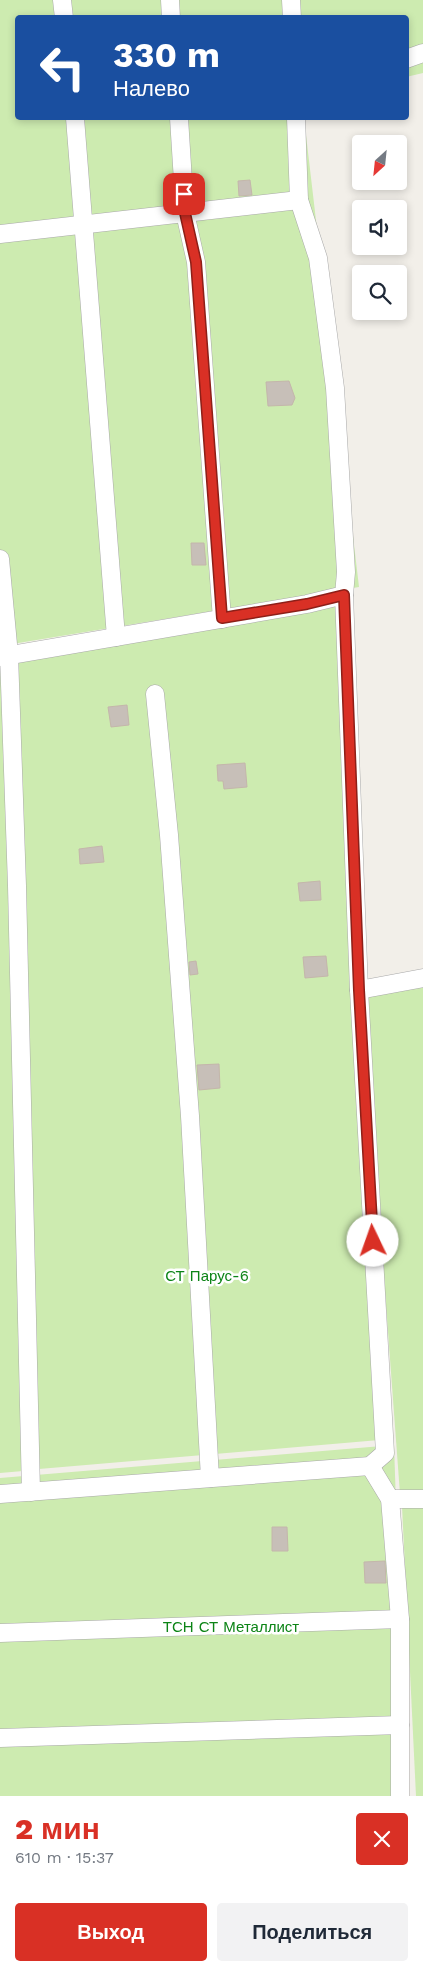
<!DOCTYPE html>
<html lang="ru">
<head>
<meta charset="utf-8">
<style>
  :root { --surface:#fff; --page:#f2f2f3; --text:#1f2937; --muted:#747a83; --accent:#d93025 }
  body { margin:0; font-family:"Work Sans",sans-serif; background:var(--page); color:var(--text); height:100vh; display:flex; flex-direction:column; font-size:19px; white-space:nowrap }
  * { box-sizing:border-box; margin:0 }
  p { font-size:16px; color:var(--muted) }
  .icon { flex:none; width:28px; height:28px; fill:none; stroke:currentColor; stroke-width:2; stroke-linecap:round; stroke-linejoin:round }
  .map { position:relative; height:1796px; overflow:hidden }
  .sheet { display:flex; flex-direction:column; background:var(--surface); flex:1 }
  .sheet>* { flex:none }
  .banner { position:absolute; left:15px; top:15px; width:394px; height:105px; border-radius:5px; box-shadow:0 2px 8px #0003; background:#1a4fa0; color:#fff; overflow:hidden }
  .needle { width:32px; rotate:207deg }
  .buttons { position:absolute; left:352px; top:135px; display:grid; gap:10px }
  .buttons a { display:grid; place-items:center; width:55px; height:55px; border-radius:5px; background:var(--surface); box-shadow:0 2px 8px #0003; font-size:25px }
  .pin { position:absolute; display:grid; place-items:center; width:42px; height:42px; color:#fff; margin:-21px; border-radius:10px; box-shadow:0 2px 8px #0006 }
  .me { position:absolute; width:55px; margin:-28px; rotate:357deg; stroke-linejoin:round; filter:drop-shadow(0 0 4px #0008) }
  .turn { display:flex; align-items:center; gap:18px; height:105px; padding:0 15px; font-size:22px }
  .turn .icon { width:65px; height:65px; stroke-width:2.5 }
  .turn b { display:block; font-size:35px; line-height:42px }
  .round { display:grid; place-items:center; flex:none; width:52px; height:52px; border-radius:5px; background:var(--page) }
  .headline { display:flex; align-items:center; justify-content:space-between; height:85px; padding:0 15px }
  h1 { font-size:30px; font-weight:800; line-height:38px; color:var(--accent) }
  .action { display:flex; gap:10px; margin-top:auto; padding:10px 15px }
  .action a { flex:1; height:58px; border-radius:5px; background:var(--accent); color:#fff; font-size:20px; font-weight:800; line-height:58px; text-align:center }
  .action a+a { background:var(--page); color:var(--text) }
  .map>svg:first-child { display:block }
</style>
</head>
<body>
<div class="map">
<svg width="423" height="1796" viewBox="0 0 423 1796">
  <rect width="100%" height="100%" fill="#f2efe9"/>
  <!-- grass -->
  <g fill="#cdebb0">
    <path d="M0,0H290L292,17L18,18V118H304L359,587L0,646Z"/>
    <path d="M293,0H423V73L406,77V18L295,17Z"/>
    <path d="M337,604L391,1439L39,1469L15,660Z"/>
    <path d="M0,661H4L23,1471L0,1473Z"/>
    <path d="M423,983V1492L400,1494L363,994Z"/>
    <path d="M394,1445L406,1796H0V1478Z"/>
    <path d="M423,1504V1796H416L402,1506Z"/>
  </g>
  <!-- building -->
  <g fill="#c7bfb8" stroke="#c4b6ab">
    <path d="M250,180L252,195L239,196L238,181Z"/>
    <path d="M289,381L295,398L292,405L268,406L266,382Z"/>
    <path d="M191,543H204L206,565H192Z"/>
    <path d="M127,705L129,725L111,727L108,707Z"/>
    <path d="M245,763L247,787L224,789L223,781H218L217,765Z"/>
    <path d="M102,846L104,862L80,864L79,849Z"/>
    <path d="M320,881L321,900L300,901L298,883Z"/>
    <path d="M326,956L328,976L305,978L303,957Z"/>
    <path d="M196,961L198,974L190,975L189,962Z"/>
    <path d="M219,1064L220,1088L199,1090L197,1065Z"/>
    <path d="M272,1527H287L288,1551H272Z"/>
    <path d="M385,1561L386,1583H365L364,1562Z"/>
  </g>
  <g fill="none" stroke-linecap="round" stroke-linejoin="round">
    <defs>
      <g id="minor">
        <path d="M62,0L64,18"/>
        <path d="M170,0L171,18"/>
        <path d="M291,0L292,18"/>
        <path d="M406,59L423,53"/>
        <path d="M75,118L116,637"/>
        <path d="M179,118L185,213L196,262L222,619"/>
        <path d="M0,234L299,200"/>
        <path d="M0,559L9,655L17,886L31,1492"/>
        <path d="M0,657L307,604L344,595L346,572L335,388L318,258L299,200L296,118"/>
        <path d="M155,694L169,835L190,1116L210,1478"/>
        <path d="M359,990L423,978"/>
        <path d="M370,1466L390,1499L400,1619V1796"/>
        <path d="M0,1494L370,1466L385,1453L359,990L344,595"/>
        <path d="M390,1499H423"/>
        <path d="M0,1633L400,1619"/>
        <path d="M0,1738L400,1725"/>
      </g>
    </defs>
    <!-- minor casing -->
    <use href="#minor" stroke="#a9a9a9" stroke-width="19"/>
    <!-- minor -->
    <use href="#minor" stroke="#fff" stroke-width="18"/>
  </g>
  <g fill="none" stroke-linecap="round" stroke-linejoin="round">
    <defs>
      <path id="route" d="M184,194L185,213L196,262L222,618L307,604L344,595L359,990L373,1241"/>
    </defs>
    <!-- route casing -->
    <use href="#route" stroke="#8d1f18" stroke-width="12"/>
    <!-- route -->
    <use href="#route" stroke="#d93025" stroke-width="9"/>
  </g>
  <g text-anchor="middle" stroke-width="5" stroke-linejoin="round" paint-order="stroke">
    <!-- park labels -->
    <g font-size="15" fill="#0c8416" stroke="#fff">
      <text x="207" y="1281">СТ Парус-6</text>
      <text x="231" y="1632">ТСН СТ Металлист</text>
    </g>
  </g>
</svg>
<div class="buttons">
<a><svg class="needle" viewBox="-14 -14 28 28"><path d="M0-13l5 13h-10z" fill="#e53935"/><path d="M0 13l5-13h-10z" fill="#747a83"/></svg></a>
<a><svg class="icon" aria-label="sound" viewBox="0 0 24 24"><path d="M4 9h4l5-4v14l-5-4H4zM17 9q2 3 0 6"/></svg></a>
<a><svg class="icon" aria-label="search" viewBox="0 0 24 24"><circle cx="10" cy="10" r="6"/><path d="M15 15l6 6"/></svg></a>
</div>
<div class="pin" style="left:184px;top:194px;background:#d93025"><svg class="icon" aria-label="arrive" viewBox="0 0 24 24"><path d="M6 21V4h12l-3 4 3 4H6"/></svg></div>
<svg class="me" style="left:373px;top:1241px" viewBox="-20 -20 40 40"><circle r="19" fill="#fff"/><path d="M0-13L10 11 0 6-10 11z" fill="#d93025"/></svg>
<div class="banner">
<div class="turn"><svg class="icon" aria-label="left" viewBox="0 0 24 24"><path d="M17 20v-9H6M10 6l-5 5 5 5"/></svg><div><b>330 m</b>Налево</div></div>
</div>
</div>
<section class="sheet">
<div class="headline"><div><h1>2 мин</h1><p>610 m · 15:37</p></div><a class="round" style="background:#d93025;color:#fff"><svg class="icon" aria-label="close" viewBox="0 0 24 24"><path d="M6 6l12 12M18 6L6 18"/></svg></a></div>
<div class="action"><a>Выход</a><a>Поделиться</a></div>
</section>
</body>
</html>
